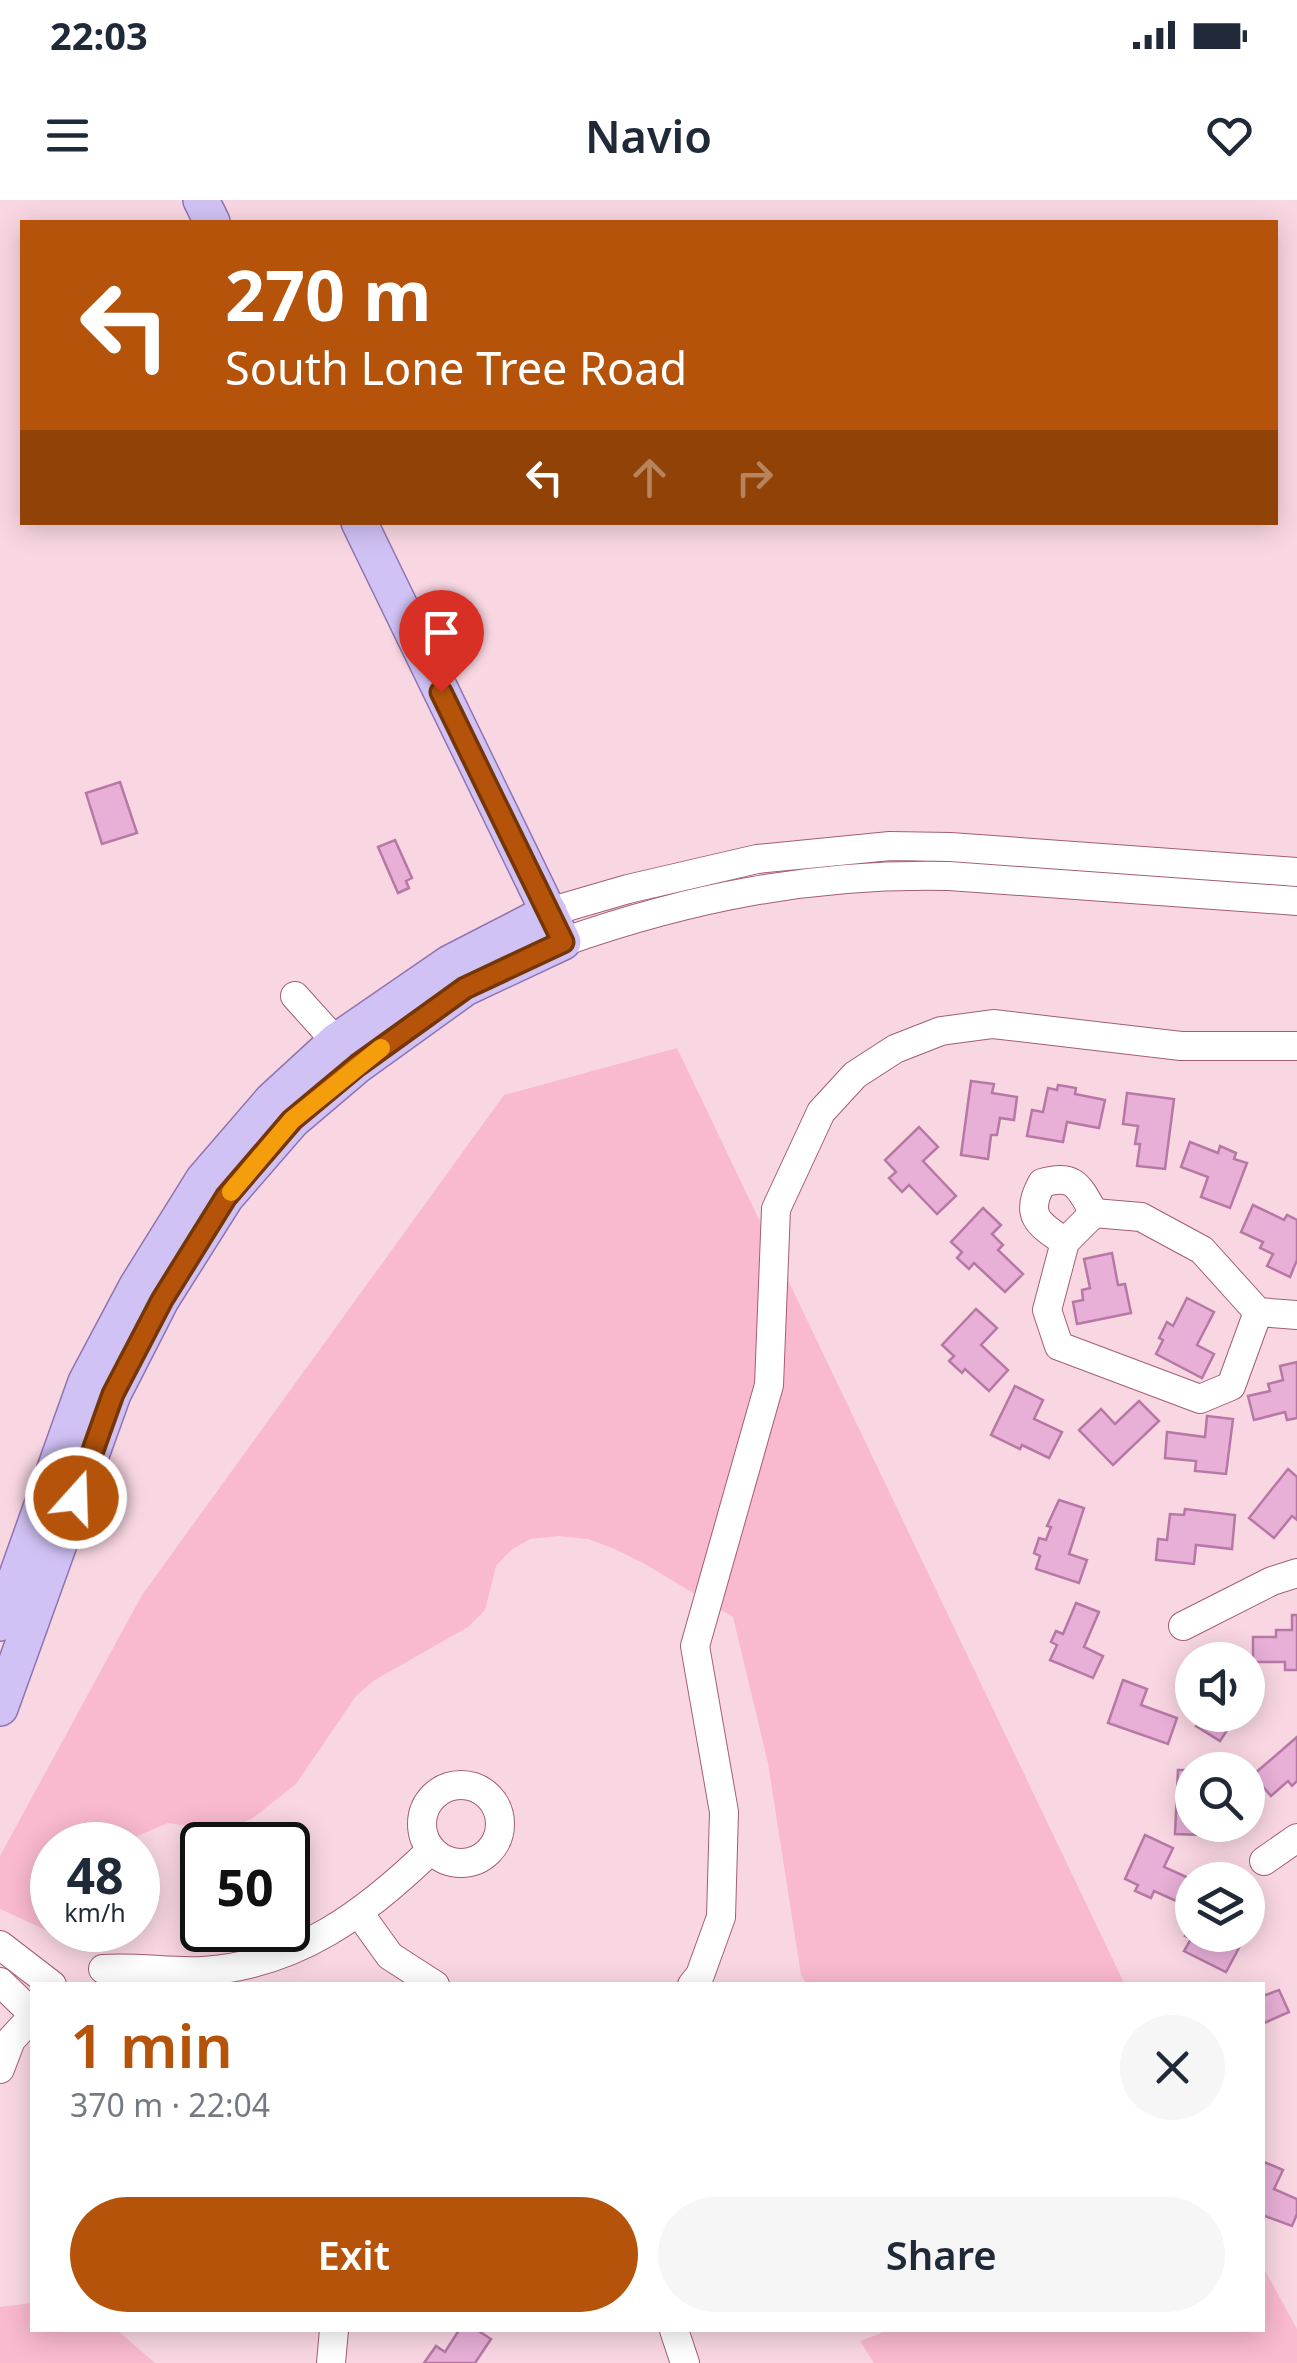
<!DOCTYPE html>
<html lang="en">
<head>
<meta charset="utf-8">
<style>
  :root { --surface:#fff; --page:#f6f6f7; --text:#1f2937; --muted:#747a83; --accent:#b45309 }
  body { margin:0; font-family:"Noto Sans",sans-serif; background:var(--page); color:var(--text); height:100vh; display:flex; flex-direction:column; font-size:38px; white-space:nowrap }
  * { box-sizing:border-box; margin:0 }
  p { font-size:32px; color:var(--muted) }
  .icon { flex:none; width:55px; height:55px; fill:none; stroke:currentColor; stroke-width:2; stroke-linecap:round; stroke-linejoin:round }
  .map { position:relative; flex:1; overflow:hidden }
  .drawer { position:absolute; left:30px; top:1782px; width:1235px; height:350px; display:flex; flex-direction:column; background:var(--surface); border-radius:0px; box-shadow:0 5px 25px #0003 }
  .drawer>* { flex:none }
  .guide { position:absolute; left:20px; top:20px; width:1258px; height:305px; border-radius:0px; box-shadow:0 5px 25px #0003; background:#b45309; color:#fff; overflow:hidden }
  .tools { position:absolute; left:1175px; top:1442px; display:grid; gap:20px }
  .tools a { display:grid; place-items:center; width:90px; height:90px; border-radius:50%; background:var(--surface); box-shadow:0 5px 25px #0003; font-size:50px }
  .speed { position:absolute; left:30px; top:1622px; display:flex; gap:20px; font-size:50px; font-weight:700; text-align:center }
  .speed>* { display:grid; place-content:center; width:130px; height:130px; border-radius:50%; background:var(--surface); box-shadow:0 5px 25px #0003; line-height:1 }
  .speed small { font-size:25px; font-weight:400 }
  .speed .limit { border:5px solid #111; border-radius:15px; background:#fff; color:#111 }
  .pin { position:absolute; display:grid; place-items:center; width:85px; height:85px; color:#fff; margin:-102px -42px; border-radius:50% 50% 50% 0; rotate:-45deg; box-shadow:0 0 10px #0007 }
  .pin .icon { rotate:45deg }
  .me { position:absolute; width:110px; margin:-55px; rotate:20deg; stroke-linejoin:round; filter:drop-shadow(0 0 8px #0008) }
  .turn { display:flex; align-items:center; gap:35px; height:210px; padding:0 40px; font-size:45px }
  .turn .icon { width:130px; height:130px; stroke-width:2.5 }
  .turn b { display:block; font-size:70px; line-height:85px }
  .lanes { display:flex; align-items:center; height:95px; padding:0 40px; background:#0003; justify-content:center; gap:50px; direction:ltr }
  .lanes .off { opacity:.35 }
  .round { display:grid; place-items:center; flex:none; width:105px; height:105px; border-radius:52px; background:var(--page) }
  .head { display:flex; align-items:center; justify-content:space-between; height:170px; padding:0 40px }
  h1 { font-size:60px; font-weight:600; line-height:75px; color:var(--accent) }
  .cta { display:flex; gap:20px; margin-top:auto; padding:20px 40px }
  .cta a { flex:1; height:115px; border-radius:60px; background:var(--accent); color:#fff; font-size:40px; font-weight:600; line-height:115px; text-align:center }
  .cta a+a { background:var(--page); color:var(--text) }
  .status { display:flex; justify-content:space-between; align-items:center; height:70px; padding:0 50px; background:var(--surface); direction:ltr }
  .status svg { height:28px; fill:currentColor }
  header { display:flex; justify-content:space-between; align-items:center; height:130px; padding:0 40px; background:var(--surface); font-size:45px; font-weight:600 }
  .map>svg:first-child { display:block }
</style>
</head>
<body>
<div class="status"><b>22:03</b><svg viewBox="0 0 49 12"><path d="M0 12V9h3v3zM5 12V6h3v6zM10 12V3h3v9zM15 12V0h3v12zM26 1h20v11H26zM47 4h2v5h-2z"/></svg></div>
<header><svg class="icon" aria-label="menu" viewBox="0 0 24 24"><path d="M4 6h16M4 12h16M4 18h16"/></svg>Navio<svg class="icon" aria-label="heart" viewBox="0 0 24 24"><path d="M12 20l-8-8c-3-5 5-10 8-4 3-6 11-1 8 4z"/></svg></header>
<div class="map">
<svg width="1297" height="2163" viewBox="0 0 1297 2163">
  <rect width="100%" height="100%" fill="#f9d7e2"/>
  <!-- green -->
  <g fill="#f9b9ce">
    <path d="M677,848L1125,1785H807L801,1775L768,1563L733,1417L645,1364L615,1349L588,1339L558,1336L530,1339L511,1350L496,1366L485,1410L468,1427L373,1481L356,1496L296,1584L253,1618L233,1627L212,1630L168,1623L116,1645H52V1730H71L74,1743L0,1709V1656L142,1395L504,895Z"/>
    <path d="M1263,2067L1297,2129V2163H874L860,2141L889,2130H1262Z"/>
    <path d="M32,2103V2130H117L155,2163H0V2107Z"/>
  </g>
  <!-- building -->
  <g fill="#e8afd7" stroke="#b778a6" stroke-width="2.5">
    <path d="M120,582L137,633L102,644L86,593Z"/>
    <path d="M395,640L412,678L406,681L409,688L398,693L378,647Z"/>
    <path d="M971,881L994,884L992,893L1017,897L1014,920L1000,918L997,935H991L988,959L961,955Z"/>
    <path d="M1058,885L1076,888L1075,894L1105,900L1099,928L1067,922L1063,942L1027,936L1032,910L1043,912L1048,888L1057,890Z"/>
    <path d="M1127,893L1174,899L1165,969L1137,966L1140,944H1135L1138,926L1123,924Z"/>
    <path d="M919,927L938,947L923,961L956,996L937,1014L909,985L902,992L889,978L896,972L885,960Z"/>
    <path d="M1190,942L1218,953L1220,946L1236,953L1234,959L1247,963L1230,1008L1201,997L1208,977L1181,967Z"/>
    <path d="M1253,1005L1284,1020L1287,1015L1297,1020V1060L1290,1077L1267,1066L1273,1054L1260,1048L1263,1042L1241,1032Z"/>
    <path d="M983,1008L1001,1025L992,1034L1003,1045L998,1050L1023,1074L1005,1092L974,1063L969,1069L957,1058L962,1052L951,1042Z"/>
    <path d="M1112,1053L1118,1085L1125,1084L1131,1113L1077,1124L1073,1102L1083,1100L1082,1090L1090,1088L1084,1059Z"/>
    <path d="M1187,1098L1214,1112L1197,1145L1214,1154L1202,1178L1156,1154L1163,1140L1159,1138L1167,1122L1173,1126Z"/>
    <path d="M976,1109L997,1128L981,1145L1008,1170L989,1191L965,1169L962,1173L949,1161L954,1156L942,1145Z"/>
    <path d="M1297,1162V1218L1287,1220L1285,1212L1254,1220L1248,1196L1270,1191L1268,1184L1283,1180L1280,1166Z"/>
    <path d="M1015,1186L1043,1200L1034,1219L1062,1232L1049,1258L1022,1245L1020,1249L991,1235Z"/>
    <path d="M1139,1201L1159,1221L1113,1265L1079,1230L1101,1209L1115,1224Z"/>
    <path d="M1207,1216L1233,1219L1226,1274L1195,1271L1196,1261L1165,1258L1167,1232L1205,1237Z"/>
    <path d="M1288,1269L1297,1277V1320L1292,1316L1274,1338L1249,1318Z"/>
    <path d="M1059,1300L1084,1308L1069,1354L1087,1360L1079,1383L1036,1369L1040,1356L1034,1353L1039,1338L1046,1340L1051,1327L1047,1326Z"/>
    <path d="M1185,1309L1235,1315L1232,1349L1196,1345L1194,1364L1156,1360L1158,1339L1167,1340L1170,1314L1184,1315Z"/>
    <path d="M1076,1403L1099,1412L1084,1447L1103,1456L1093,1478L1050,1460L1057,1445L1051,1442L1056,1431L1063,1434Z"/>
    <path d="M1292,1415H1297V1470H1285V1462H1253V1437H1276V1430H1292Z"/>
    <path d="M1123,1480L1147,1489L1141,1505L1177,1518L1168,1544L1108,1523Z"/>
    <path d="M1200,1515H1237L1220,1541L1196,1526L1202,1517Z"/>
    <path d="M1297,1537V1581L1292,1586L1288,1581L1271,1596L1253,1575Z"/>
    <path d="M1178,1570H1192V1625H1205L1204,1635L1175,1634Z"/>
    <path d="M1145,1635L1173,1648L1164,1667L1193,1680L1183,1704L1154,1691L1151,1698L1135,1691L1138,1685L1125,1679Z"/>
    <path d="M1192,1722V1735H1224L1240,1746L1226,1772L1184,1751L1191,1739L1185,1736Z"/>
    <path d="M1279,1790L1289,1812L1262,1824V1793L1266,1795Z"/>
    <path d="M1262,1961L1283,1970L1274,1989L1297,1999V2014L1292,2026L1262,2015Z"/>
    <path d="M459,2130H477L491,2139L475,2163H424L436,2146L445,2152Z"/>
  </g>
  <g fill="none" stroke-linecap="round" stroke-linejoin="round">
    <defs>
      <g id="minor">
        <path d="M549,712L628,689L757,659L890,646L950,647L1297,672"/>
        <path d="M563,742C691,697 813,673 949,676L1297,701"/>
        <path d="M295,796L348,855"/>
        <path d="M1065,1042C1038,1024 1024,1015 1042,983C1075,973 1079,987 1094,1013"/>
        <path d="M1258,1112L1231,1186L1200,1199L1059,1146L1047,1110L1065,1042L1094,1013L1141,1017L1202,1050L1258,1112L1297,1115"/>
        <path d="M1183,1426L1272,1381L1297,1373"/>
        <circle cx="461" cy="1624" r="39"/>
        <path d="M1264,1661L1297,1638"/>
        <path d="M359,1713L390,1756L435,1785"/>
        <path d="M0,1745L52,1785"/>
        <path d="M103,1769C136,1766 170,1773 203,1771C297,1765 366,1713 431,1650"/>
        <path d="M0,1782L32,1813"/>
        <path d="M692,1785L700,1775L721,1717L724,1612L695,1446L769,1185L776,1009L821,912L855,875L895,849L941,831L993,824L1181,846H1297"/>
        <path d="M0,1869L11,1840L32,1817"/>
        <path d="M674,2130L685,2163"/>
        <path d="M331,2163L334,2130"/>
      </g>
      <g id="major">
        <path d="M201,0L212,22"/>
        <path d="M0,1423L86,1182L137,1086L203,980L272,900L335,842L450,763L549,712"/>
        <path d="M0,1508L113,1194L161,1100L226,997L292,921L358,865L465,788L563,742L359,322"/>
      </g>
    </defs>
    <!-- minor casing -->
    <use href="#minor" stroke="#a45c77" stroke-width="30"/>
    <!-- major casing -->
    <use href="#major" stroke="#9074b0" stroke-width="38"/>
    <!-- minor -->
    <use href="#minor" stroke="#fff" stroke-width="28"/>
    <!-- major -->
    <use href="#major" stroke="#d1c2f5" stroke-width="35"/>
  </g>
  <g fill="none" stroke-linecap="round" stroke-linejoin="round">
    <defs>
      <path id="route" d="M76,1298L113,1194L162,1100L226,997L292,920L358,865L465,788L563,742L441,492"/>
    </defs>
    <!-- route casing -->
    <use href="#route" stroke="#753606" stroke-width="25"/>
    <!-- route -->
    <use href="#route" stroke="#b45309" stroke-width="18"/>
    <!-- slow -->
    <path stroke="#f59e0b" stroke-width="18" d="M231,992L292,920L381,848"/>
  </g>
</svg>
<div class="tools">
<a><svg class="icon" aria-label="sound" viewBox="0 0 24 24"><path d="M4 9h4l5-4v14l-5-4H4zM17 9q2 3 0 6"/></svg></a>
<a><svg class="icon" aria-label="search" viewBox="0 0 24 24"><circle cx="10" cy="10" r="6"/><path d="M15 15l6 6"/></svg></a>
<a><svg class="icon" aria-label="layers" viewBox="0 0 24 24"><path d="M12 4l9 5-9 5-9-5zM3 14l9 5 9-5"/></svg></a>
</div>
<div class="speed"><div>48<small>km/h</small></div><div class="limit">50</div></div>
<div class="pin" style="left:441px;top:492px;background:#d93025"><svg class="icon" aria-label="arrive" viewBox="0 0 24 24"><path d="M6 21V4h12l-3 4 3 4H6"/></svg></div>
<svg class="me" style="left:76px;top:1298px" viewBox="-20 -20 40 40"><circle r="17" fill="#b45309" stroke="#fff" stroke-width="3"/><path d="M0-11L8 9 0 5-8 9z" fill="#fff"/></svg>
<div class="guide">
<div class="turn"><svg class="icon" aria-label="left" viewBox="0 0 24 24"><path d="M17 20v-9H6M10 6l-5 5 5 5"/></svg><div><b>270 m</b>South Lone Tree Road</div></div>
<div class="lanes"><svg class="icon" aria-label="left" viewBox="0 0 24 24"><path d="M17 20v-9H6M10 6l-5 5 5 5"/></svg><svg class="icon off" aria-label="ahead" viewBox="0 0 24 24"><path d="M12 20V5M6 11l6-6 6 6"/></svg><svg class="icon off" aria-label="right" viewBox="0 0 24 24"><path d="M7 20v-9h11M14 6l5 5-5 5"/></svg></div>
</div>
<section class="drawer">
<div class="head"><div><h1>1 min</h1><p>370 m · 22:04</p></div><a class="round"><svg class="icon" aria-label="close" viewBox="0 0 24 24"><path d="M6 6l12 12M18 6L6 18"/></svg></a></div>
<div class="cta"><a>Exit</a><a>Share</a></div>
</section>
</div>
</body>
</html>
